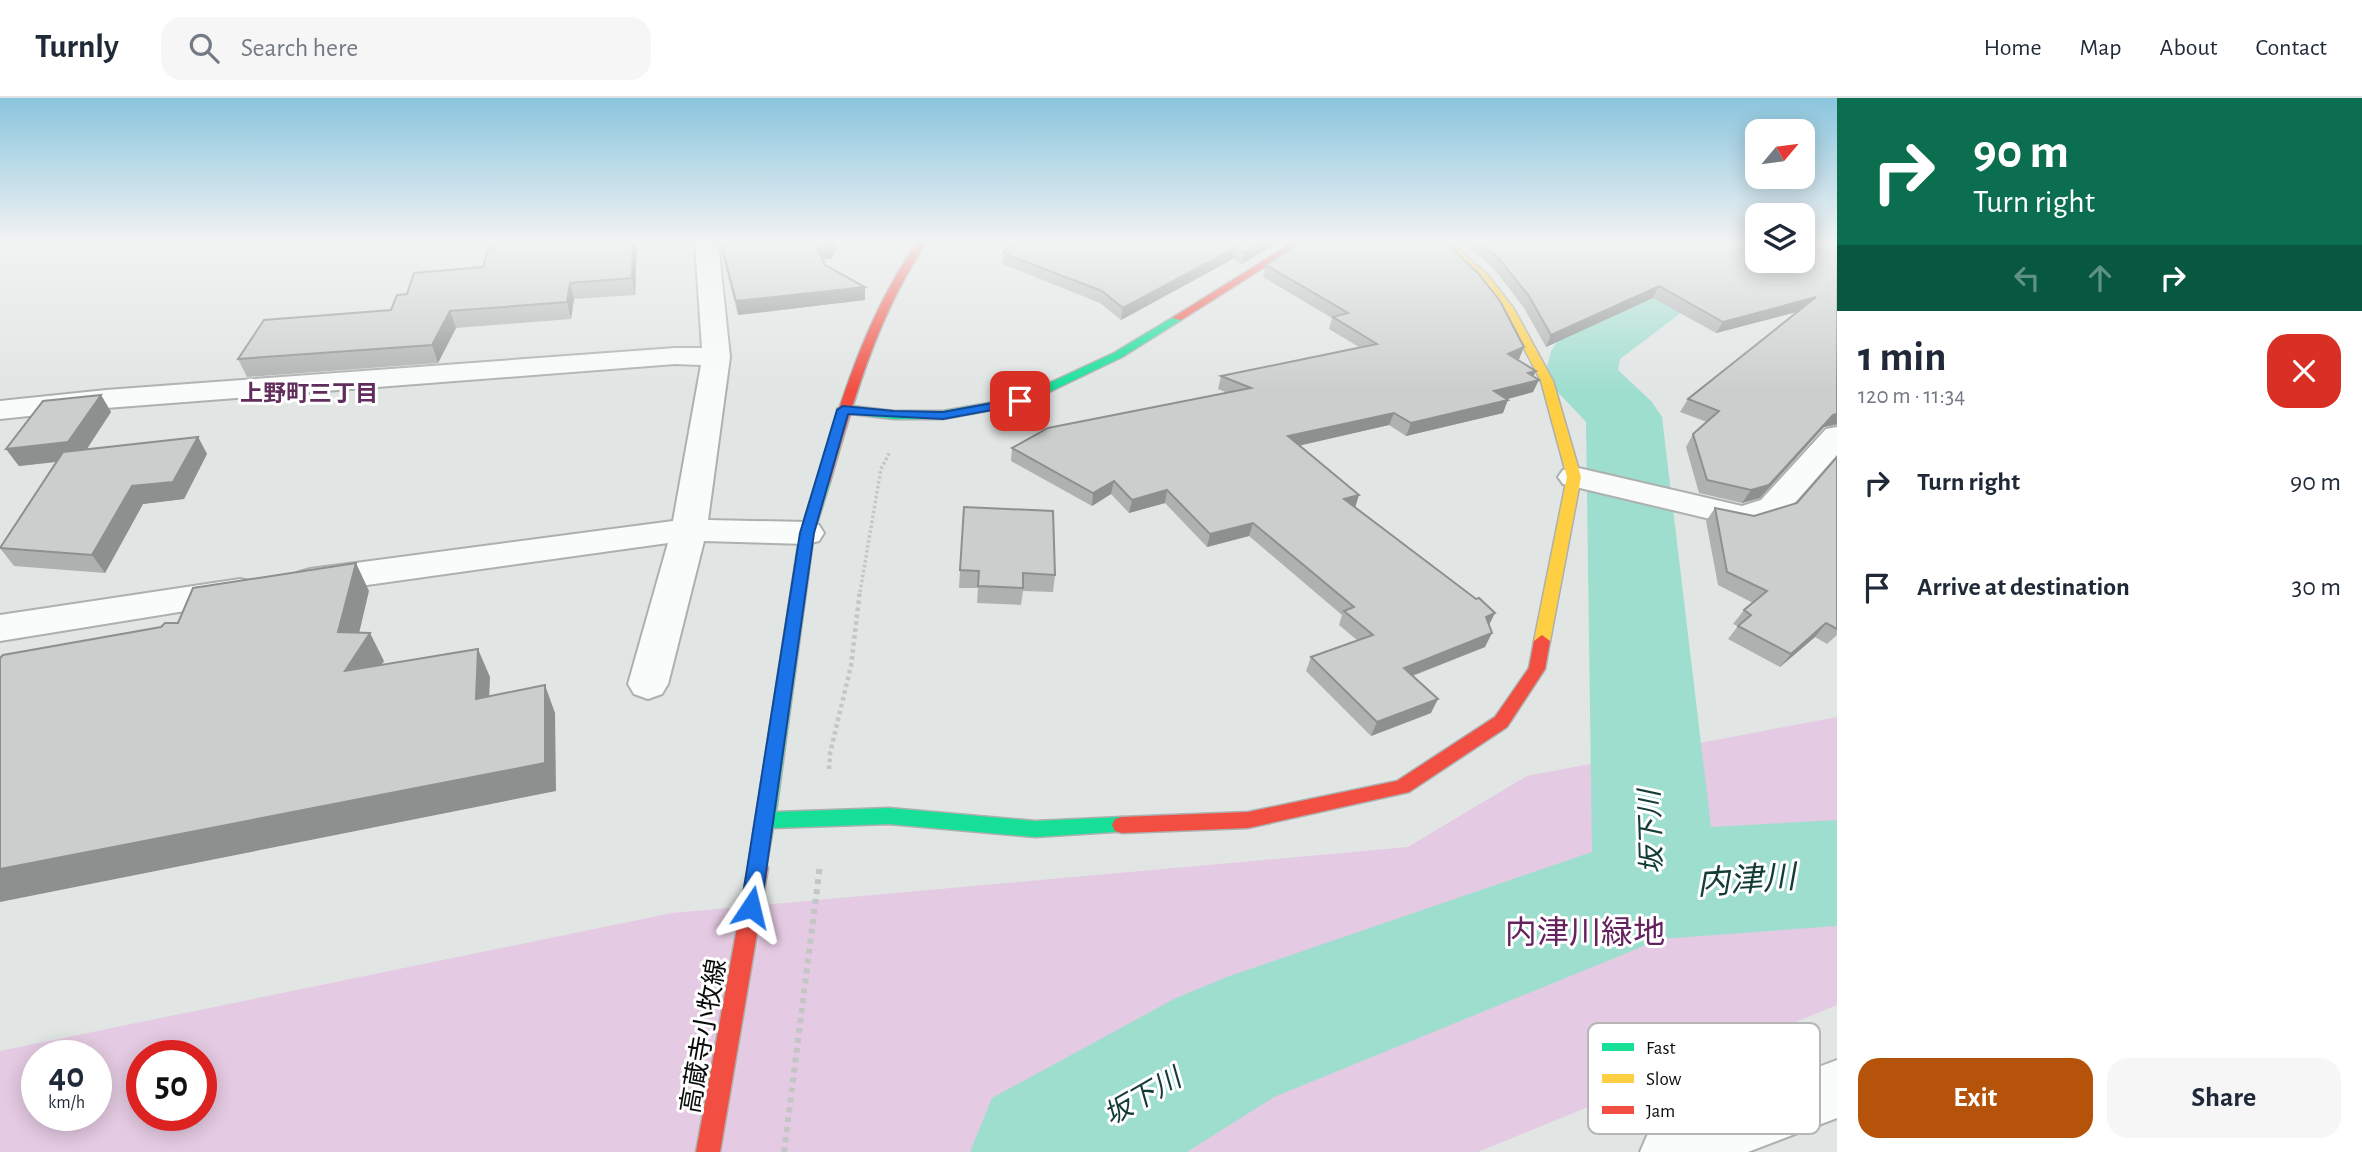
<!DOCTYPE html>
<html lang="en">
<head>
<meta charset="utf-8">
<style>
  :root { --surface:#fff; --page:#f6f6f7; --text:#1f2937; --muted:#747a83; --line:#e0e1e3; --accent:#b45309 }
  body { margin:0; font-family:"Alegreya Sans","Noto Sans JP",sans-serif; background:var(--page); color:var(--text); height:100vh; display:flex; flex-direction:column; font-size:26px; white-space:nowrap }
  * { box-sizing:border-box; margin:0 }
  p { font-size:23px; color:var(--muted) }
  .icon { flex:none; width:38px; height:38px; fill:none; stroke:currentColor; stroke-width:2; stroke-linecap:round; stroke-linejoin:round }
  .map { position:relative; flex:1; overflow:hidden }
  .drawer { display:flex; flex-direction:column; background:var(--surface); width:525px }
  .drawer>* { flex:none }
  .hud { background:#0b6e4f; color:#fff; overflow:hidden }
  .needle { width:46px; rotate:61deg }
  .controls { position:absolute; left:1745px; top:21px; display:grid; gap:14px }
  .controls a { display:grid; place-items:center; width:70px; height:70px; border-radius:14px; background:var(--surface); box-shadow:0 4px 18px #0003; font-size:35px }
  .speed { position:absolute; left:21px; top:942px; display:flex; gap:14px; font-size:35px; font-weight:700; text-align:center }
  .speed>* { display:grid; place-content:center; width:91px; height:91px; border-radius:50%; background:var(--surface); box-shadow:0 4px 18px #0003; line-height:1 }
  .speed small { font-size:18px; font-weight:400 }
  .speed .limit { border:10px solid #d22; background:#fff; color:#111 }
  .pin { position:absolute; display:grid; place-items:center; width:60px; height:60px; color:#fff; margin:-30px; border-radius:14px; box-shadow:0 4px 10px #0006 }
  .me { position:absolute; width:77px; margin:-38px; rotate:10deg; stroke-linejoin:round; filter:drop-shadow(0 0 5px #0008) }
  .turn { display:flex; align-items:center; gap:24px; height:147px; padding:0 21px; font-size:32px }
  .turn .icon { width:91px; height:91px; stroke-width:2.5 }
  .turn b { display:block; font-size:49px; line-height:60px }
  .lanes { display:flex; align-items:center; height:66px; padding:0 21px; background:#0003; justify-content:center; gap:35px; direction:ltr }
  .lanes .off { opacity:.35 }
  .round { display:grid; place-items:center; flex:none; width:74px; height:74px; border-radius:21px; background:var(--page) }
  .overview { display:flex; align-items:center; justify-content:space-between; height:119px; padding:0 21px }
  h1 { font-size:42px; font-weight:600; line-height:52px }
  .cta { display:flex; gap:14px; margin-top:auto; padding:14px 21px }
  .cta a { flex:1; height:80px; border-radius:21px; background:var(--accent); color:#fff; font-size:28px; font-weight:600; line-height:80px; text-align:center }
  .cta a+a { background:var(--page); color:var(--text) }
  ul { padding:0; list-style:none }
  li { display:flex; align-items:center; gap:21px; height:105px; padding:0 21px }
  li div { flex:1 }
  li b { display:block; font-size:26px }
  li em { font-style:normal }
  header { display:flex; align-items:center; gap:42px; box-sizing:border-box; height:98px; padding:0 35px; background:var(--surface); border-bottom:2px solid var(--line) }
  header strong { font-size:33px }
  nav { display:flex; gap:38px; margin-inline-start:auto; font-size:24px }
  .search { width:490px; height:63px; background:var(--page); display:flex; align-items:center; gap:18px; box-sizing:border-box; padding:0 24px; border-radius:21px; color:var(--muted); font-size:26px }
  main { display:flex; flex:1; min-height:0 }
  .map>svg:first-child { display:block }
</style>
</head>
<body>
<header>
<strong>Turnly</strong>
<div class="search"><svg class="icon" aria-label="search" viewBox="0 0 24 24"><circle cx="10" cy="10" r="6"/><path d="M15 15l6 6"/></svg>Search here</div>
<nav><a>Home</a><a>Map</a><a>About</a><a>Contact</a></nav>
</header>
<main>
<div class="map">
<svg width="1837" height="1054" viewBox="0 0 1837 1054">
  <rect width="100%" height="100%" fill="#e1e5e4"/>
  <!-- green -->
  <path fill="#e4cae2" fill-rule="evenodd" d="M1837,619V907L1478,1054H0V953L672,815L1408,749L1527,678ZM37,957H96V1017H37ZM142,957H201V1017H142Z"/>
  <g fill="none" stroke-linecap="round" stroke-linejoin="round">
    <!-- stream -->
    <path fill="#9edecf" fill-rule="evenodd" d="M1564,241H1572L1592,253L1582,255L1564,245Z"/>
    <!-- river -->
    <path fill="#9edecf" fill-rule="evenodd" d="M1695,145H1753L1752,155L1743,168L1620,261L1618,272L1651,303L1662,319L1711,729L1837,722V828L1661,841L1274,999L1187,1054H970L992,1000L1174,901L1224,880L1592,754L1586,324L1556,292L1545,277L1551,253L1561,238Z"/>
    <defs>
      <g id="street">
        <path d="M695,145H718L730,259L708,422L807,424L819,427L824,435L819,443L807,446L704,443L668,586L662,596L648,601L634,596L628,586L668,445L310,495L297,491L292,483L297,475L310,471L673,423L701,267L675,266L106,310L0,321V303L106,292L675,250H702Z"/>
        <path d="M1837,329V357L1785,416L1744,429L1563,386L1558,379L1563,372L1574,369L1742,408L1761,402L1826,331Z"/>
        <path d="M240,481L253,484L259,493L253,502L0,543V517Z"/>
        <path d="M1837,962V1020L1748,1054H1640L1649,1033Z"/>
      </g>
      <g id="fast">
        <path d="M1177,217L1182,220L1181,222L1122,259L1024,306L943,321H894L843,315L837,311L843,307L894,313H943L1017,300L1114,255Z"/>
        <path d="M823,380L830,384L814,435L776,714L889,710L1035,723L1122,719L1129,721L1132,727L1129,733L1035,739L889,726L773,730L765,776L758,778L751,776L748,770L800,435L816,384Z"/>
      </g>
      <path id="slow" d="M1441,145H1451L1488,177L1514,211L1553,283L1581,379L1550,543L1542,549L1534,543L1567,379L1541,283L1504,212L1480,181Z"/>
      <g id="jam">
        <path d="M917,145H926C877,219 854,300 830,384L823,388L818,387L816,384C842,300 866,218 917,145Z"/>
        <path d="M1292,145H1303L1181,222L1172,220Z"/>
        <path d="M1542,537L1550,543L1545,571L1507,629L1409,694L1248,730L1122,735L1115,733L1112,727L1115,721L1122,719L1248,714L1397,683L1495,619L1529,570L1534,543Z"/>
        <path d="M758,762L765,764L768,770L720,1054H696L748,770L751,764Z"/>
      </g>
    </defs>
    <!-- street casing -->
    <use href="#street" stroke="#adb0af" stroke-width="4"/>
    <!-- fast casing -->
    <use href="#fast" stroke="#adb0af" stroke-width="3"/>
    <!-- slow casing -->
    <use href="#slow" stroke="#adb0af" stroke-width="3"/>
    <!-- jam casing -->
    <use href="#jam" stroke="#adb0af" stroke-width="3"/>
    <!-- path-far2 -->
    <path stroke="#c4c5c5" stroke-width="3.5" stroke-dasharray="2.5 2.5" stroke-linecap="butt" d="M860,494L881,371L890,354"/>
    <!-- path-far1 -->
    <path stroke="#c4c5c5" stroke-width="4.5" stroke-dasharray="3.5 3.5" stroke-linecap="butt" d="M829,671L830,655L851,568L860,492"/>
    <!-- path -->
    <path stroke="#c4c5c5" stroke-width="6" stroke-dasharray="5 5" stroke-linecap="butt" d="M784,1054L820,767"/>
    <!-- street -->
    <use href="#street" fill="#fafbfb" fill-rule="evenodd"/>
    <!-- fast -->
    <use href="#fast" fill="#16e098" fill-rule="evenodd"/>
    <!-- slow -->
    <use href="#slow" fill="#ffcf43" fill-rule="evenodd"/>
    <!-- jam -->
    <use href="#jam" fill="#f24e42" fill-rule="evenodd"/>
  </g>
  <!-- wall -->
  <g fill="#afb1b0">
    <path d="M637,145L635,197L574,201L571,221L456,230L438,265L247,279L238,261L391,212L407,196L483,169Z"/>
    <path d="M719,145H839L832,160L822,162L825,167L865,189V202L738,217Z"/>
    <path d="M1012,145H1276L1242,166L1233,161L1121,222L1100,205L1003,166V155Z"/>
    <path d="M1464,145H1837V327L1824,329L1760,400L1742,405L1699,395L1686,349L1693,336L1707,324L1680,314L1688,301L1797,214L1716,235L1653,200L1546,249L1524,210L1495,172Z"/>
    <path d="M1266,167L1524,249L1519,261L1517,262L1536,273L1533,278V294L1507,301L1503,315L1406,338L1389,327L1300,347L1355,409L1489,526L1485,549L1413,578L1431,615L1371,638L1306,573L1311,559L1358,543L1339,527L1342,517L1249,438L1207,449L1165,405L1129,415L1111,396L1092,408L1011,363L1012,350L1228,295L1218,291L1221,278L1359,249L1329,231L1332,220L1263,179Z"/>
    <path d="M101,297L111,314L87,351L198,339L207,356L184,401L143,406L105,475L14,468L0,450L57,364L19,368L6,351Z"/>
    <path d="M1837,359V537L1827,546L1815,539L1780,569L1728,541L1738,528L1733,526L1744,512L1753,505L1718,487L1706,423L1715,410L1754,418L1797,405Z"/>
    <path d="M960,472L1055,477L1053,494L1023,493L1021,507L977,505L978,490H959Z"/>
  </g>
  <!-- shaded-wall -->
  <g fill="#8e9090">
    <path d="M633,145H637L635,197L632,180Z"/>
    <path d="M833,145H839L832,160L818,162L817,150Z"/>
    <path d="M1261,145H1276L1242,166L1244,155Z"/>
    <path d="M1235,150L1233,161L1121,222L1123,210Z"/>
    <path d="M570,185L574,201L571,221L567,204Z"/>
    <path d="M1659,188L1653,200L1546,249L1551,237Z"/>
    <path d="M865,189V202L738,217L736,203Z"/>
    <path d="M1816,199L1808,211L1716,235L1723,224Z"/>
    <path d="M450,213L456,230L438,265L432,247Z"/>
    <path d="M1524,249L1519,261L1503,269L1508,256Z"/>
    <path d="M1536,273L1531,284L1539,282L1533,294L1489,306L1494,293L1528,275Z"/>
    <path d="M101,297L111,314L80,361L19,368L6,351Z"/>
    <path d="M1508,302L1503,315L1406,338L1411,325Z"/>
    <path d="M1394,315L1389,327L1285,351L1288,338Z"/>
    <path d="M1837,316V326L1824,329L1760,400L1742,405L1751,392L1833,317Z"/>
    <path d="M198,339L207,356L184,401L143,406L105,475L92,457L132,388Z"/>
    <path d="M1114,383L1111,396L1092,408L1093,395Z"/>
    <path d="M1167,392L1165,405L1129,415L1132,402Z"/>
    <path d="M1359,397L1355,410L1344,401Z"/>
    <path d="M1253,425L1249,438L1207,449L1210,436Z"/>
    <path d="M356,465L369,493L353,561L370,535L384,563L360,601L345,573L338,534Z"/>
    <path d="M1495,515L1488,529L1486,519Z"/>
    <path d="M1826,525L1815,539L1780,569L1791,556Z"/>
    <path d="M1492,535L1485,549L1398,583L1404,570Z"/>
    <path d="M478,551L490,579L488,629L476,601Z"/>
    <path d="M545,587L555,615L556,693L0,804V771Z"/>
    <path d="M1438,601L1431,615L1371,638L1377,624Z"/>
  </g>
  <!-- building -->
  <g fill="#cbcecd" stroke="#8e9090" stroke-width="2">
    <path d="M490,145H633L632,180L570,185L567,204L450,213L432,247L238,261L264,222L391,212L397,197L407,196L414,175L483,169Z"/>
    <path d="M721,145H833L831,148L817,150L825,167L865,189L736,203Z"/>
    <path d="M1012,145H1261L1244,155L1235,150L1123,210L1102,193L1003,155Z"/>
    <path d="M1300,145H1446L1477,174L1500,203L1524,249L1508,256L1536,273L1528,275L1539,282L1494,293L1508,302L1411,325L1394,315L1288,338L1359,397L1344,401L1476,501L1479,500L1495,515L1486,519L1492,535L1404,570L1438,601L1377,624L1311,559L1373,537L1344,513L1354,509L1253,425L1210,436L1167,392L1132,402L1114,383L1093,395L1012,350L1048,330L1251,290L1221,278L1377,246L1333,219L1348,215L1266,167Z"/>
    <path d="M1481,145H1757V163H1802V145H1837V316L1833,317L1769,387L1751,392L1707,382L1693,336L1719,313L1688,301L1816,199L1723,224L1659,188L1551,237L1529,198L1499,161Z"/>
    <path d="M101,297L68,344L6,351L43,303Z"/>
    <path d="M198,339L173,384L132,388L92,457L0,450L63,354Z"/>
    <path d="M1837,359V531L1826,525L1791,556L1738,528L1751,517L1744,512L1767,493L1727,474L1715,410L1754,418L1797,405Z"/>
    <path d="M964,409L1053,413L1055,477L1023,475V490L978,488L979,473L960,472Z"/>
    <path d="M356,465L338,534L370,535L345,573L478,551L476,601L545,587V665L0,771V560L3,557L161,529L165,525H178L193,490Z"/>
  </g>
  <!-- sky -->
  <linearGradient id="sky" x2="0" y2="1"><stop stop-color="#8ac5de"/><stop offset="0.49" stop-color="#f2f3f3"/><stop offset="1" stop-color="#f2f3f3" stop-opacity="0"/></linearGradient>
  <rect width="1837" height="293" fill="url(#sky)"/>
  <!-- route -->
  <path fill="#1a73e8" stroke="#114b97" stroke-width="2" d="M1020,300L1026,303L1025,306L943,321L848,316L814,435L761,809L758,816L751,818L744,816L741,809L800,435L837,312L843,308L894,313L943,314Z"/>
  <g text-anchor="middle" stroke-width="6" stroke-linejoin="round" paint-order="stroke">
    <!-- far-neighbourhood labels -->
    <g font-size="23" font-weight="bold" fill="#602d5c" stroke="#fff">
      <text x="309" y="303">上野町三丁目</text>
    </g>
    <!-- street labels -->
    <g font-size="26" fill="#0a0c0b" stroke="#fff">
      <text transform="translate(703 938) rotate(-80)" y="9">高蔵寺小牧線</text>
    </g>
    <!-- water labels -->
    <g font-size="28" font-style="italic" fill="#133d34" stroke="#fff">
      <text transform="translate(1650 734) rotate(-92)" y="10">坂下川</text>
      <text transform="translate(1142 998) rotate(-30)" y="10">坂下川</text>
    </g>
    <!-- near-park labels -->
    <g font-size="32" fill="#64235f" stroke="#fff">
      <text x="1585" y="845">内津川緑地</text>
    </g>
    <!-- near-water labels -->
    <g font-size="33" font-style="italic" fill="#133d34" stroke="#fff">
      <text transform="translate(1746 781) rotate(-4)" y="12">内津川</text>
    </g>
  </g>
  <!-- legend -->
  <rect x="1588" y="925" width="232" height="111" rx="10" fill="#fff" stroke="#b6b6b6" stroke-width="2"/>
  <rect x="1602" y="945" width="32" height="8" fill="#16e098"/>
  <rect x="1602" y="976" width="32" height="9" fill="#ffcf43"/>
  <rect x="1602" y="1008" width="32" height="8" fill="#f24e42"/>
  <g font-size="19" fill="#0a0c0b">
    <text x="1646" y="956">Fast</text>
    <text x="1646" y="987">Slow</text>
    <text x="1646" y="1019">Jam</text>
  </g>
</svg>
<div class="controls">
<a><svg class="needle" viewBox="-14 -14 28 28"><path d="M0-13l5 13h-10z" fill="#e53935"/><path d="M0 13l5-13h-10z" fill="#747a83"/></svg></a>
<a><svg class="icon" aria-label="layers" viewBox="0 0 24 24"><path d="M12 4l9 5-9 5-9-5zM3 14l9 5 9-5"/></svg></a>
</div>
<div class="speed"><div>40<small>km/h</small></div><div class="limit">50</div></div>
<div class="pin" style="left:1020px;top:303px;background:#d93025"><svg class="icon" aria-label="arrive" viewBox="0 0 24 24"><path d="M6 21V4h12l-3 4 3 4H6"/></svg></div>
<svg class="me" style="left:751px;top:809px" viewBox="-20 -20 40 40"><path d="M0-17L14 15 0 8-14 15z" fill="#1a73e8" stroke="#fff" stroke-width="4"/></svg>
</div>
<section class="drawer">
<div class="hud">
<div class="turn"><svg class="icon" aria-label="right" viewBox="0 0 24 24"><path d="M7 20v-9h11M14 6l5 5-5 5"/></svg><div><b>90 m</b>Turn right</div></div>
<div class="lanes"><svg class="icon off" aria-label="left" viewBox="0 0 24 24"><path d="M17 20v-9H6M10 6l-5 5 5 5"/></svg><svg class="icon off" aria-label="ahead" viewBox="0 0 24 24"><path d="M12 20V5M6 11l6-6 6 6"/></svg><svg class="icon" aria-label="right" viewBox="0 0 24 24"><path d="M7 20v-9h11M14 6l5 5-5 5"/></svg></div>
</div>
<div class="overview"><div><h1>1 min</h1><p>120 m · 11:34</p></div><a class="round" style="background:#d93025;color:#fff"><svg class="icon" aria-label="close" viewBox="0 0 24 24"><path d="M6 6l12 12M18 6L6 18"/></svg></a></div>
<ul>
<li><svg class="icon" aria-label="right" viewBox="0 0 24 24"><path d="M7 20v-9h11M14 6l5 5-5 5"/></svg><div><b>Turn right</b></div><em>90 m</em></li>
<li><svg class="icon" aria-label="arrive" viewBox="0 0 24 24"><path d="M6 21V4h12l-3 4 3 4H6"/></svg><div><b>Arrive at destination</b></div><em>30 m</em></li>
</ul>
<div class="cta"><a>Exit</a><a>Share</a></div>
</section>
</main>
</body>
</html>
